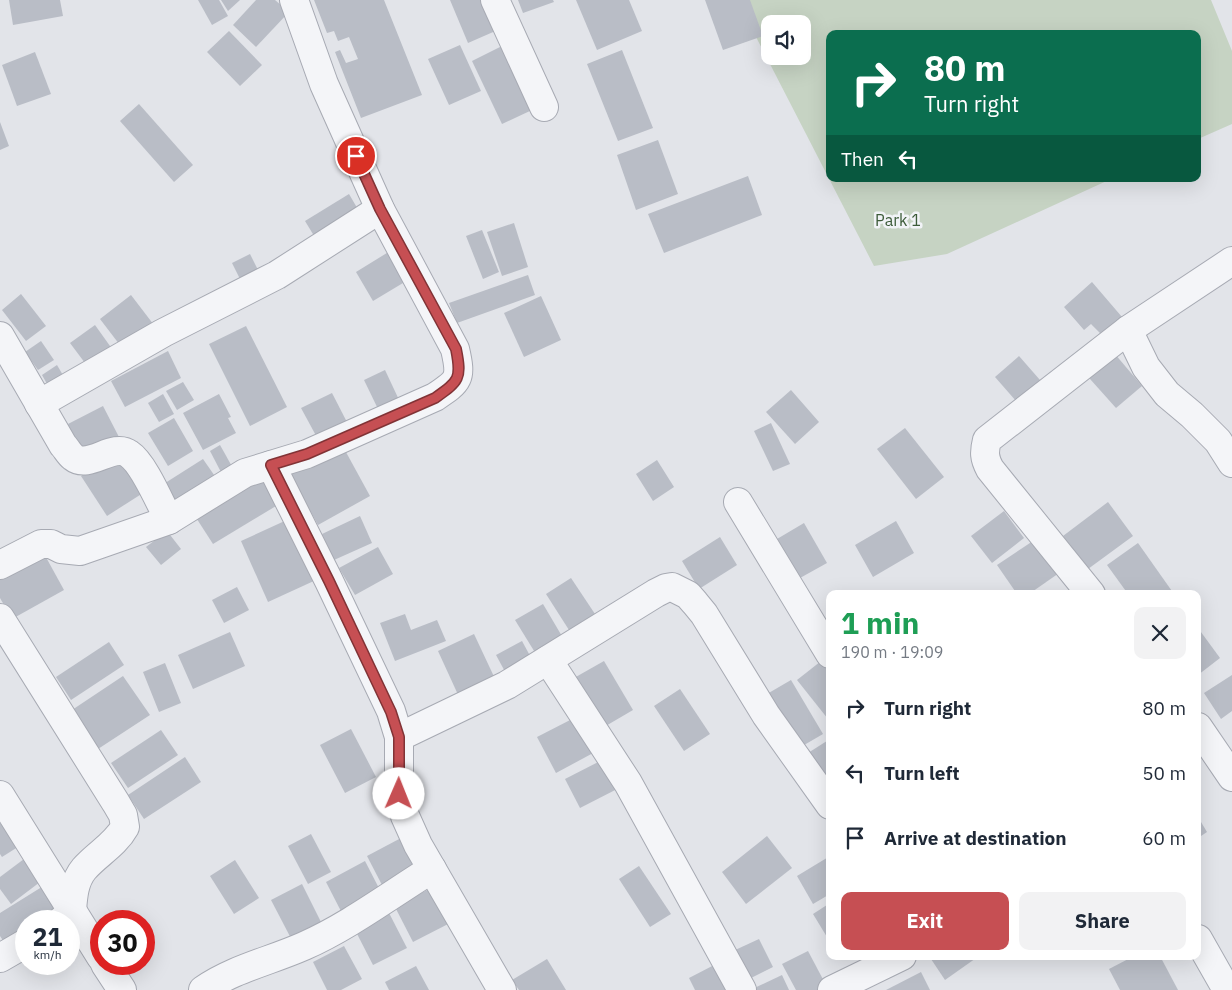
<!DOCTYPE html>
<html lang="en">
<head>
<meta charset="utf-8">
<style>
  :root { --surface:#fff; --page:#f2f2f3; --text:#1f2937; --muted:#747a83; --accent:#c64f53 }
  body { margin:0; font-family:"IBM Plex Sans",sans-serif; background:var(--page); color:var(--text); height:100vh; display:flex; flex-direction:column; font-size:19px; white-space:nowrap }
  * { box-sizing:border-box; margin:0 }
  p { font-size:16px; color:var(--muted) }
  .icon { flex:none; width:28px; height:28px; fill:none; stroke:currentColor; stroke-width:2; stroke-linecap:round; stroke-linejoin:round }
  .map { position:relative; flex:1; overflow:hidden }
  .details { position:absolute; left:826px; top:590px; width:375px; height:370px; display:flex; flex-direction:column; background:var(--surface); border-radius:10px; box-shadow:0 5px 20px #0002 }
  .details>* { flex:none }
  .guide { position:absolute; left:826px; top:30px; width:375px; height:152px; border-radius:10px; box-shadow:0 5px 20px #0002; background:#0b6e4f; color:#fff; overflow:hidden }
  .controls { position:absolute; left:761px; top:15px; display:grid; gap:10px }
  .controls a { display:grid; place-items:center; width:50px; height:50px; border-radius:10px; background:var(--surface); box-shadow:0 5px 20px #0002; font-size:25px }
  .speed { position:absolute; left:15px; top:910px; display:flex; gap:10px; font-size:25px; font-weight:700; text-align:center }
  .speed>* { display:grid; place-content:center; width:65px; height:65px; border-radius:50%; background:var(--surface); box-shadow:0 5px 20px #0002; line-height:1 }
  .speed small { font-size:12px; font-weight:400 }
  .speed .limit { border:8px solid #d22; background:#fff; color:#111 }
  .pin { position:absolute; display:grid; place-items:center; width:42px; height:42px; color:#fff; margin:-21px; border:2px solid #fff; border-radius:50%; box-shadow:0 1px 5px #0007 }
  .me { position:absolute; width:55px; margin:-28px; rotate:1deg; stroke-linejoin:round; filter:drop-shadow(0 0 4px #0008) }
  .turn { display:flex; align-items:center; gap:18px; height:105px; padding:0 15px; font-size:22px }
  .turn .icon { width:65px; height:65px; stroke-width:2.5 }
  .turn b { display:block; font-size:35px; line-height:42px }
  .then { display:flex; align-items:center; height:48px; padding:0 15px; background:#0003; gap:10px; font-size:19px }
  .round { display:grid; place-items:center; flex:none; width:52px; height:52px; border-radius:10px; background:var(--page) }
  .headline { display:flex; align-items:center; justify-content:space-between; height:85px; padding:0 15px }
  h1 { font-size:30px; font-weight:700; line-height:38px; color:#1e9e55 }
  .button { display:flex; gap:10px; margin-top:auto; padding:10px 15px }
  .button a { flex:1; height:58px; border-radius:10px; background:var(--accent); color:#fff; font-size:20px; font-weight:700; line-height:58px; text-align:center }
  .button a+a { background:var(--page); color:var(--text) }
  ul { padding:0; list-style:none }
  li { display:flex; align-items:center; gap:15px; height:65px; padding:0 15px }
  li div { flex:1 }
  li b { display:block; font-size:19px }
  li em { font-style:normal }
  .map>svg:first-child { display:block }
</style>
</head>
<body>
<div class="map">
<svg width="1232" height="990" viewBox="0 0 1232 990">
  <rect width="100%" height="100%" fill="#e2e4e9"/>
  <!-- green -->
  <path fill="#c6d3c3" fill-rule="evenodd" d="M737,0H1211L1232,51V124L1198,139V34H830V179H1111L947,254L874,266ZM770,24H802V56H770Z"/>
  <!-- building -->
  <g fill="#b9bdc6">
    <path d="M9,0H60L63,16L13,25Z"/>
    <path d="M198,0H219L228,16L212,25Z"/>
    <path d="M221,0H240L228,11Z"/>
    <path d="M256,0H275L289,12L256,47L233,25Z"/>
    <path d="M314,0H384L422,95L361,118L335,52L340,50L346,63L358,59L349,37L338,41L334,31L327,33Z"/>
    <path d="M450,0H487L500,29L468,43Z"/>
    <path d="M518,0H553L554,2L523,13Z"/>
    <path d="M576,0H629L642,31L597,50Z"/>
    <path d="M705,0H750L763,36L723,50Z"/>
    <path d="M229,31L262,65L240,86L207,52Z"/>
    <path d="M460,45L481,91L449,105L428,59Z"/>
    <path d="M502,46L532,110L502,124L472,61Z"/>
    <path d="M622,50L653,128L618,141L587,64Z"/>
    <path d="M35,52L51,94L17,106L2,65Z"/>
    <path d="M139,104L193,165L174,182L120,121Z"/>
    <path d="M0,122L9,146L0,150Z"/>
    <path d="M658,140L678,194L636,210L617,155Z"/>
    <path d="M748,176L762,215L664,253L648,214Z"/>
    <path d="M349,194L363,218L319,244L305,221Z"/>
    <path d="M514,223L528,267L502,276L487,232Z"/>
    <path d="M482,230L499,272L483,279L466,236Z"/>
    <path d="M395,248L413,277L373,301L356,272Z"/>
    <path d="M250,254L263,280L245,289L232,263Z"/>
    <path d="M528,275L535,295L457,323L449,303Z"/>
    <path d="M1092,282L1122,317L1102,335L1091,324L1084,330L1064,307Z"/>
    <path d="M21,294L46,326L26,341L2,310Z"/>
    <path d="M131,295L157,329L126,353L100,319Z"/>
    <path d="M541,296L561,340L524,357L504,313Z"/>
    <path d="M95,325L115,353L91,371L70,343Z"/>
    <path d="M246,326L287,407L250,426L209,344Z"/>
    <path d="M41,341L54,360L38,370L25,352Z"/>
    <path d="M1109,347L1142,386L1116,408L1082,370Z"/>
    <path d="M168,351L181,378L125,407L111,381Z"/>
    <path d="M1019,356L1047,388L1023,409L995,377Z"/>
    <path d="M57,365L67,382L51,391L42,375Z"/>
    <path d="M385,370L400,402L379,411L364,380Z"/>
    <path d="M183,382L194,400L177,410L166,391Z"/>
    <path d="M791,390L819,422L795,444L766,412Z"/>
    <path d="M332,393L350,428L320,443L301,408Z"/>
    <path d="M163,394L174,414L159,422L148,403Z"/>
    <path d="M219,394L231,417L228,418L236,433L203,450L183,413Z"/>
    <path d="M103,406L120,439L84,457L68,424Z"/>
    <path d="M174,418L193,451L168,466L148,433Z"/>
    <path d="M771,423L790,464L773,471L754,431Z"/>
    <path d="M905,428L944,477L916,499L877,449Z"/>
    <path d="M341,443L370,496L318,525L289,472Z"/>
    <path d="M220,445L234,470L223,476L210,451Z"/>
    <path d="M117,453L143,493L107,516L81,476Z"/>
    <path d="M203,459L221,485L179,512L162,485Z"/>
    <path d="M657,460L674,487L653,501L636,474Z"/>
    <path d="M261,471L281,503L213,544L193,513Z"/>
    <path d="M1108,502L1133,536L1088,569L1063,536Z"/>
    <path d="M1004,511L1024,538L992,563L971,536Z"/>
    <path d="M360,516L372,543L334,560L322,534Z"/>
    <path d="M289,519L316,580L268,602L241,541Z"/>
    <path d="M896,521L914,553L873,577L855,545Z"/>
    <path d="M804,523L827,563L800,578L777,539Z"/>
    <path d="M167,531L181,549L161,565L146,547Z"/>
    <path d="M720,537L737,565L699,589L682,561Z"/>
    <path d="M1039,537L1062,571L1029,594H1017L997,565Z"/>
    <path d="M1138,543L1174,594H1128L1107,565Z"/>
    <path d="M378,547L393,574L355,595L339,568Z"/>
    <path d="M42,550L64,590L12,619L0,598V573Z"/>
    <path d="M571,578L595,614L569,630L546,594Z"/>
    <path d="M237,587L249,610L224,623L212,600Z"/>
    <path d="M543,604L566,643L539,659L515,620Z"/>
    <path d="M405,614L411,630L437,620L446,641L395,661L380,623Z"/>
    <path d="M1198,628L1220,658L1198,675Z"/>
    <path d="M230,632L245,666L193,689L178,655Z"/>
    <path d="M474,634L497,683L460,699L438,651Z"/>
    <path d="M522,641L535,665L509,679L496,655Z"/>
    <path d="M109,642L124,665L71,700L56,677Z"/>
    <path d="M825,658L830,665V718L828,719L797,680Z"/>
    <path d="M604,661L633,710L604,727L574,678Z"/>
    <path d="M165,663L181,703L159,712L143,672Z"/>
    <path d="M1232,675V711L1221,719L1204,693Z"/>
    <path d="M123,676L150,715L98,749L72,710Z"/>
    <path d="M791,680L823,734L799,748L767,694Z"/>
    <path d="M680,689L710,734L684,751L654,706Z"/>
    <path d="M576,717L595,752L556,773L537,737Z"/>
    <path d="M351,729L376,777L345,793L320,745Z"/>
    <path d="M161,730L178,755L128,788L111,763Z"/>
    <path d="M830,739V790L808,753Z"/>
    <path d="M185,757L201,782L144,819L128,795Z"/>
    <path d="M606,758L621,787L580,808L565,779Z"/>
    <path d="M1198,817L1207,832L1198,838Z"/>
    <path d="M5,821L21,845L2,857L0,854V824Z"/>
    <path d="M311,834L331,872L308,884L288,846Z"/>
    <path d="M767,836L792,868L746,904L722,872Z"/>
    <path d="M401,838L416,867L382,885L367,856Z"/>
    <path d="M28,856L44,879L11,904L0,889V877Z"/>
    <path d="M830,856V894L813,904L797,876Z"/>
    <path d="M235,860L259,898L234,914L210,876Z"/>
    <path d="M365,861L384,898L345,919L326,882Z"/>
    <path d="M639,866L671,914L650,927L619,879Z"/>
    <path d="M302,884L325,930L295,946L271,900Z"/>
    <path d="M45,885L62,911L44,921H26V933L6,945L0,936V913Z"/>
    <path d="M433,887L452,922L413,942L395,907Z"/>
    <path d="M830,903V942L813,914Z"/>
    <path d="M388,911L407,948L373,965L354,928Z"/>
    <path d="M759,939L773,967L747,980L733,951Z"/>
    <path d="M344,946L362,979L341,990H327L313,962Z"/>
    <path d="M808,951L826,985L817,990H796L782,964Z"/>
    <path d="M929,956H979L945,980Z"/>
    <path d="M1134,956H1160L1178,990H1120L1109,969Z"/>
    <path d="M547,959L566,990H519L512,980Z"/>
    <path d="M718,963L731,990H695L689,978Z"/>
    <path d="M416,966L429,990H389L385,982Z"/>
    <path d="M921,972L930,990H886Z"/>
    <path d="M782,975L789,990H750Z"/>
  </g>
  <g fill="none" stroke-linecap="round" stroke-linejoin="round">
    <defs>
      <g id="minor">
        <path d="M495,0L544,107"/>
        <path d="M1128,330L1146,367L1167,394L1192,415L1218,441L1232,463"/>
        <path d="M0,336L63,445C66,448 69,454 73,457C89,470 113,442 129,454C144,464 160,503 169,520"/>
        <path d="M39,404L163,333L277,275L380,209"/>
        <path d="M271,465L329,581L391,711L399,737V794L405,816L418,845L502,990"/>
        <path d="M738,502L830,654"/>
        <path d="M0,565L41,544H51L61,549L80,551L169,520L245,473L307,454L435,397C459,381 462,379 455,349L380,209L324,84L294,0"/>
        <path d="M1091,594L990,469C984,458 984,452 987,440L1128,330L1232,261"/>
        <path d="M0,618L116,803L123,815L125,827C115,845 97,854 84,869C74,881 73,897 72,911L61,921"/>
        <path d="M548,660L628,783L742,990"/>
        <path d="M1198,727L1232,777"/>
        <path d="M399,737L507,685L656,593L666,588L672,587L688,595L695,603L704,614L766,715L830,805"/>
        <path d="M0,795L101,957"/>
        <path d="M1198,939L1227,990"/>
        <path d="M0,958L26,943"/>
        <path d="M105,964L122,990"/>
        <path d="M203,990C233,969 270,961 304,946C349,926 390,895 432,869"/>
        <path d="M832,990L902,956"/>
      </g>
    </defs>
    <!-- minor casing -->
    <use href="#minor" stroke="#a7aab3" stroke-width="30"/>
    <!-- minor -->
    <use href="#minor" stroke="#f4f5f8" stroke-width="28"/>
  </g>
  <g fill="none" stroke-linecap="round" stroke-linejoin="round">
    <defs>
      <path id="route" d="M356,156L380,209L456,349C462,379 459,381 435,398L307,454L271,465L329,581L391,712L399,737V794"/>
    </defs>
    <!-- route casing -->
    <use href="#route" stroke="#813336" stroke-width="12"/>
    <!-- route -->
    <use href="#route" stroke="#c64f53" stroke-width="9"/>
  </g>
  <g text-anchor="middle" stroke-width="5" stroke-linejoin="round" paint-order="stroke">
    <!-- park labels -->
    <g font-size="16" fill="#3c5b39" stroke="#f1f3f7">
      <text x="898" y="226">Park 1</text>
    </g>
  </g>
</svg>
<div class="controls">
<a><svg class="icon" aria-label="sound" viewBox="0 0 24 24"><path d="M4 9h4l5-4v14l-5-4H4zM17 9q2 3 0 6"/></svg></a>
</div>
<div class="speed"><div>21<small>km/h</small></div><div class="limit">30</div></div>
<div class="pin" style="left:356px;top:156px;background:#d93025"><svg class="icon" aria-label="arrive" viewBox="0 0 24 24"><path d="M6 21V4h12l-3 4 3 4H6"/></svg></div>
<svg class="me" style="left:399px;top:794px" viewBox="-20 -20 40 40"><circle r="19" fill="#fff"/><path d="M0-13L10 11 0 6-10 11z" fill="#c64f53"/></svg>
<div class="guide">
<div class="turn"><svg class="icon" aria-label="right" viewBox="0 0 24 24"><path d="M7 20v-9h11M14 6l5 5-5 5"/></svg><div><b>80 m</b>Turn right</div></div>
<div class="then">Then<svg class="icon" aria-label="left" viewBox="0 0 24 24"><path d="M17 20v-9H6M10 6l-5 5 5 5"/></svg></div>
</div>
<section class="details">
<div class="headline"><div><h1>1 min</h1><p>190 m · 19:09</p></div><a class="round"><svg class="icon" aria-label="close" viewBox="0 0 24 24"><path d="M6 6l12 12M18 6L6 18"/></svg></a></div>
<ul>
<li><svg class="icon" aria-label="right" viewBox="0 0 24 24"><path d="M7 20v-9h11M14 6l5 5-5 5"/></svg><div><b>Turn right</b></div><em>80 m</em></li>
<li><svg class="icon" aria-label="left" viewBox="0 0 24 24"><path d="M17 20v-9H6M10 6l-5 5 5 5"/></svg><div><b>Turn left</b></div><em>50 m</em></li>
<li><svg class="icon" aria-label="arrive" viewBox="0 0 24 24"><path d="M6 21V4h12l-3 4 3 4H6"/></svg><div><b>Arrive at destination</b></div><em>60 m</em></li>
</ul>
<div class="button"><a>Exit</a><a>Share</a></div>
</section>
</div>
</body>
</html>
